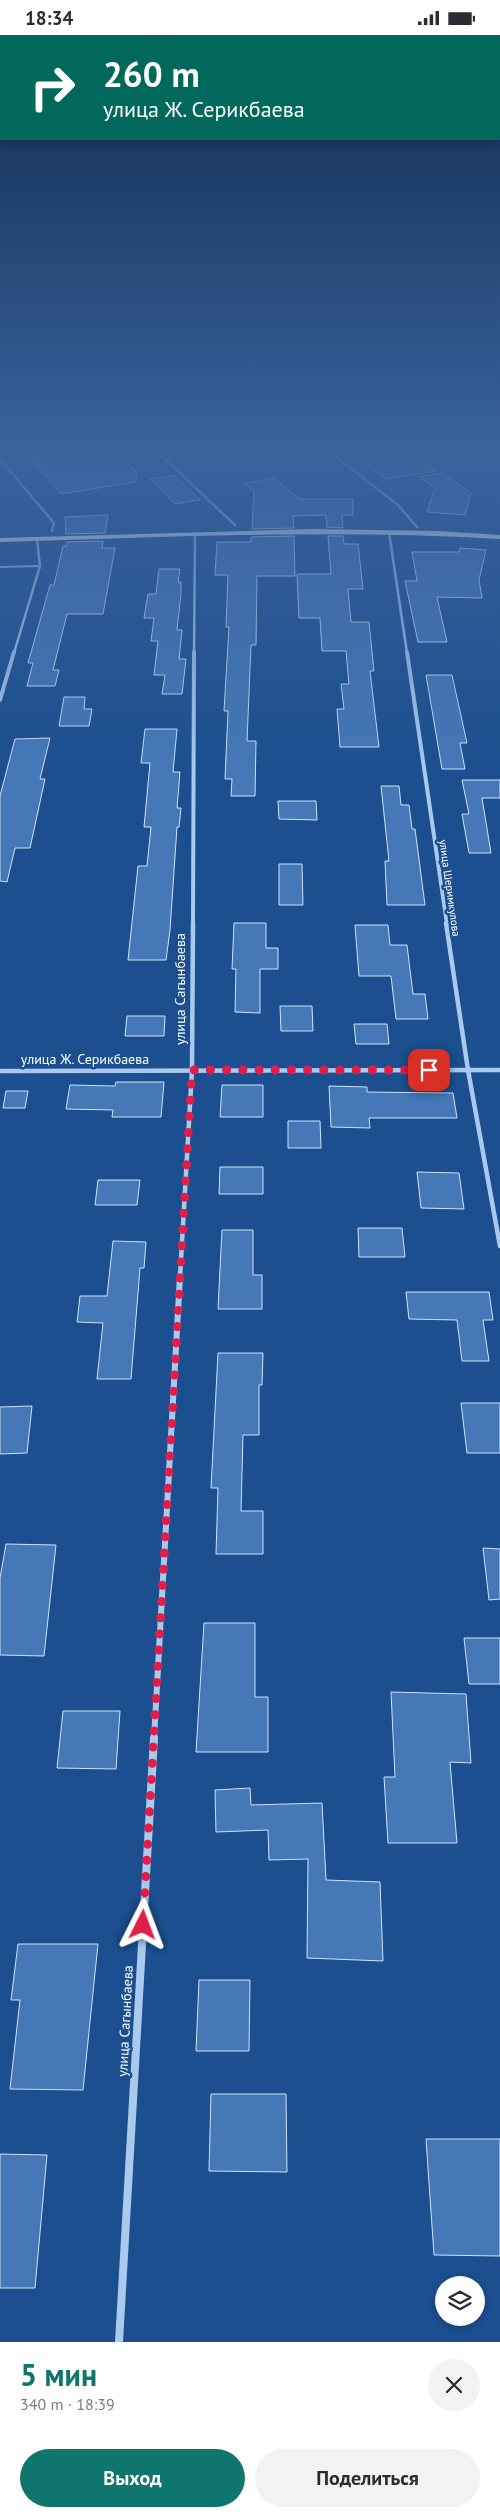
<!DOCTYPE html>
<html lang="ru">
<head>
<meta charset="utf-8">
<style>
  :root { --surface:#fff; --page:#f2f2f3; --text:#2b2b33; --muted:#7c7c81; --accent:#0f766e }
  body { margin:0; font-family:"PT Sans",sans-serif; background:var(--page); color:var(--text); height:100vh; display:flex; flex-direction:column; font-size:19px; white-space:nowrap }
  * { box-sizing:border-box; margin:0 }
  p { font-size:16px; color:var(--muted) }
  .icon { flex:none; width:28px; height:28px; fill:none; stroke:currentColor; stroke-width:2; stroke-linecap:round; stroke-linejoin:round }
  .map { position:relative; height:2307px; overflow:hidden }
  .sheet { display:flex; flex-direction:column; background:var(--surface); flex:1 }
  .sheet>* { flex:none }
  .banner { position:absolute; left:0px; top:0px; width:500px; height:105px; box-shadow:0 2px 8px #0003; background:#00695c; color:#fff; overflow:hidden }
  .controls { position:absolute; left:435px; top:2241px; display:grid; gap:10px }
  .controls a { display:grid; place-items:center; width:50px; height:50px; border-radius:50%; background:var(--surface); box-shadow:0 2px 8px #0003; font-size:25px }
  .pin { position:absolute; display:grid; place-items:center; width:42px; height:42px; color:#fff; margin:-21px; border-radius:10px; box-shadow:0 2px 8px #0006 }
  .me { position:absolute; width:55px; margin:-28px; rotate:3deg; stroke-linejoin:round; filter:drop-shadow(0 0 4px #0008) }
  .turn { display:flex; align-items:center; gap:18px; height:105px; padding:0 20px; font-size:22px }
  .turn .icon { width:65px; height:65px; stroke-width:2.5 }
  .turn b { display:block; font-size:35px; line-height:42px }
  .round { display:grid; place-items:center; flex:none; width:52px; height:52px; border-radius:26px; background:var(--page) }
  .overview { display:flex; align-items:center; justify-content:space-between; height:85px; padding:0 20px }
  h1 { font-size:30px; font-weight:800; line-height:38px; color:var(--accent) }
  .primary-button { display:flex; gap:10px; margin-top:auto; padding:10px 20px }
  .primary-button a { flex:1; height:58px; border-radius:30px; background:var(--accent); color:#fff; font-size:20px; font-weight:800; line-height:58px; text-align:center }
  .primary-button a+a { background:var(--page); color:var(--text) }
  .status { display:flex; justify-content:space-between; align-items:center; height:35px; padding:0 25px; background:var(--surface); direction:ltr }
  .status svg { height:14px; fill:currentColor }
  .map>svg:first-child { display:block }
</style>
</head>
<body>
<div class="status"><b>18:34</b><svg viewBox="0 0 49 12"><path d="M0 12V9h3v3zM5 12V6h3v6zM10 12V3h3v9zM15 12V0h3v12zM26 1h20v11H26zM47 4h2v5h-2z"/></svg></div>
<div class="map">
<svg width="500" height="2307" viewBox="0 0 500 2307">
  <rect width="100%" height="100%" fill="#1b4f8f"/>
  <!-- building -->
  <g fill="#4478b7" stroke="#cfe3fa">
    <path d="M19,411H112L137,438L135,447L61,459Z"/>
    <path d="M370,412L384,422L411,418L437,436L386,444L347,415Z"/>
    <path d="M442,438L471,458L465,480L427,477L435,453L419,442Z"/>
    <path d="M174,440L200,465L175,469L150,444Z"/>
    <path d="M274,443L299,464H353V480H342L343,493L327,492L326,480L293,481L294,493L252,494L254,457L244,448Z"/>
    <path d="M108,480L105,498L66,499L65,482Z"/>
    <path d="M294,501L295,541H257L256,610H251L247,706H256L255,761H231L232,744H225L228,676H224L229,592H226L228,540H215L217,507H251V502Z"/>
    <path d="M328,501H343L344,509H358L363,554H348L351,587H369L374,636H370L379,712H340L337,674H344L341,649H349L346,616H322L320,583H299L297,539H331Z"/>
    <path d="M103,506L102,513H115L103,579H67L53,635H59L55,651H27L33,628H28L50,550H54L63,511H67V507Z"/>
    <path d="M460,513L486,515L479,545L482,563L437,562L447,607H418L405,546H417L412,517H459Z"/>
    <path d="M159,534H180L178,547H181V559L177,595H182L179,624H186L182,659H162L165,640H154L158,606H151L154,583H144L148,559H156Z"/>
    <path d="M426,640H452L467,708H460L465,734H442Z"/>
    <path d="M64,662H85L84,674H92L89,691H59Z"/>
    <path d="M145,694H177L173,737H180L177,773H181L179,792H177L170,895L166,925H128L138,831H147L151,792H144L150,728H141Z"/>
    <path d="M50,703L40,744H45L30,813H15L7,847L0,846V761L15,704Z"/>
    <path d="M462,745H500V763H482L491,818H469L462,779H469Z"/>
    <path d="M381,751H399L401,770H409L412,794H415L425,870H387L385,826H389Z"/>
    <path d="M278,766H316L317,785L279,784Z"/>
    <path d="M279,829H302L303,870H279Z"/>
    <path d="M234,888H266V913H278V934H260V978L235,977L236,934H232Z"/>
    <path d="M355,890H388L390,910H407L413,959H425L428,984H396L391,941H359Z"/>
    <path d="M280,971H312L313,996H281Z"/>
    <path d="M127,981H165L164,1001H125Z"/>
    <path d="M354,989H387L389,1009H356Z"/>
    <path d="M116,1047H164L161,1082H112L113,1075L66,1074L70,1050L115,1051Z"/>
    <path d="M222,1050H263V1082H220Z"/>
    <path d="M329,1051L367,1052V1057L453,1058L457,1083H369L370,1093L331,1092Z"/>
    <path d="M6,1056H28L25,1073H3Z"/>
    <path d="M288,1086H320L321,1113H288Z"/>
    <path d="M220,1132H263V1159H219Z"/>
    <path d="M417,1137L459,1138L464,1174L421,1173Z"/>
    <path d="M98,1145H140L137,1170H95Z"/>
    <path d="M358,1193H402L405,1222H359Z"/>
    <path d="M222,1195H253V1240H262V1274H218Z"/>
    <path d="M113,1206L146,1207L144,1233H140L131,1344H97L103,1288L77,1287L80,1261H107Z"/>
    <path d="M406,1257H489L493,1285H483L489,1326H462L457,1285L409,1284Z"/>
    <path d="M218,1318H263L262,1350H259V1400H243L241,1476H263V1519H216L218,1453H211Z"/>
    <path d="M461,1368H500V1418H467Z"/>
    <path d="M32,1371L27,1418L0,1419V1372Z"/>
    <path d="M6,1509L56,1510L44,1621L0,1620V1543Z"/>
    <path d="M483,1513L500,1514V1564L489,1565Z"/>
    <path d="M204,1588H255V1662H268V1717H196Z"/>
    <path d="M464,1603H500V1649H469Z"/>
    <path d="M391,1657L466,1659L471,1728L450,1727L457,1808H388L384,1742H395Z"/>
    <path d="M63,1676H120L116,1734L57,1733Z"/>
    <path d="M250,1753L251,1770L322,1768L326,1845L380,1847L383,1926L307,1923L308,1824L269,1825L268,1795L216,1797L215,1755Z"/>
    <path d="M18,1909H98L83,2055L10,2054L20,1965H11Z"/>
    <path d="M199,1945H250L249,2016H196Z"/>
    <path d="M211,2059H286L287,2137L209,2136Z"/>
    <path d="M426,2104H500V2221L434,2220Z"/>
    <path d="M0,2119L47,2120L35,2253H0Z"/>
  </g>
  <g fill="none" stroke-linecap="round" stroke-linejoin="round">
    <!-- lane -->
    <path stroke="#a9c9ee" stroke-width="2" d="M0,532L40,531"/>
    <!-- street-far4 -->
    <g stroke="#a9c9ee" stroke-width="2.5">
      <path d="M151,411L235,490"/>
      <path d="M322,411L398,470L417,492"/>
      <path d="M0,424L54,488L52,496"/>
      <path d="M389,497L407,618"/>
      <path d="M14,618L40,531L37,504"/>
      <path d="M194,618L195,498"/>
    </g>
    <!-- street-far3 -->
    <g stroke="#a9c9ee" stroke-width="4">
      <path d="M407,617L447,889"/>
      <path d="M0,665L14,617"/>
      <path d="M193,889L194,617"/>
    </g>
    <!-- street-far2 -->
    <g stroke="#a9c9ee" stroke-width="4.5">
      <path d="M446,888L468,1035L500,1211"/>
      <path d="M0,1036L500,1035"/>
      <path d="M180,1242L192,1035L193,888"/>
    </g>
    <!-- street-far1 -->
    <path stroke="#a9c9ee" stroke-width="6" d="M154,1704L180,1241"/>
    <!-- street -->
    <path stroke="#a9c9ee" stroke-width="8" d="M119,2307L154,1703"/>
    <!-- highway -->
    <path fill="#fff" fill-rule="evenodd" d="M313,494L438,496L500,500V504C333,494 167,502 0,507V503Z"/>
  </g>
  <!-- sky -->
  <linearGradient id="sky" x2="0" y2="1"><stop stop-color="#0f2b4f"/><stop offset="0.56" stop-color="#39639b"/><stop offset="1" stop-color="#39639b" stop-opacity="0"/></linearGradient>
  <rect width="500" height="734" fill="url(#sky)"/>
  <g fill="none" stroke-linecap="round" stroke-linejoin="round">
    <!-- route -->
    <path stroke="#e11d48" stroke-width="9" stroke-dasharray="0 16.2" d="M143,1890L192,1035H429"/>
  </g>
  <g text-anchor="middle" stroke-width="5" stroke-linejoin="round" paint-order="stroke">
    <!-- far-street labels -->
    <g font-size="11" fill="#fff" stroke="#1b4f8f">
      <text transform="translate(450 853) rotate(82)" y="4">улица Шеримкулова</text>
    </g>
    <!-- street labels -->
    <g font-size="14" fill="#fff" stroke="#1b4f8f">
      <text transform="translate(180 954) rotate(-90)" y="5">улица Сагынбаева</text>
      <text x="85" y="1029">улица Ж. Серикбаева</text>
      <text transform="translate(125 1986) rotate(-87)" y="5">улица Сагынбаева</text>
    </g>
  </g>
</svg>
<div class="controls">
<a><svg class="icon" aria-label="layers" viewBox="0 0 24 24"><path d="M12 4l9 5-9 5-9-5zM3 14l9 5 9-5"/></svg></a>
</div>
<div class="pin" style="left:429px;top:1035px;background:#d93025"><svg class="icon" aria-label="arrive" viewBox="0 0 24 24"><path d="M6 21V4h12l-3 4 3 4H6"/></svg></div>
<svg class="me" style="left:143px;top:1890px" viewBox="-20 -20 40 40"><path d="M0-17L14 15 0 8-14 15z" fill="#e11d48" stroke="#fff" stroke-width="4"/></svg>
<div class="banner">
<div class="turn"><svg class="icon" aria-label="right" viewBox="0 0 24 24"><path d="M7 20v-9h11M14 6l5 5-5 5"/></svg><div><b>260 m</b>улица Ж. Серикбаева</div></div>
</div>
</div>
<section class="sheet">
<div class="overview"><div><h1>5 мин</h1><p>340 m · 18:39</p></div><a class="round"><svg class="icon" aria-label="close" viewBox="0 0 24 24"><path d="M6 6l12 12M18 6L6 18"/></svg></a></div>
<div class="primary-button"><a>Выход</a><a>Поделиться</a></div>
</section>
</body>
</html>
